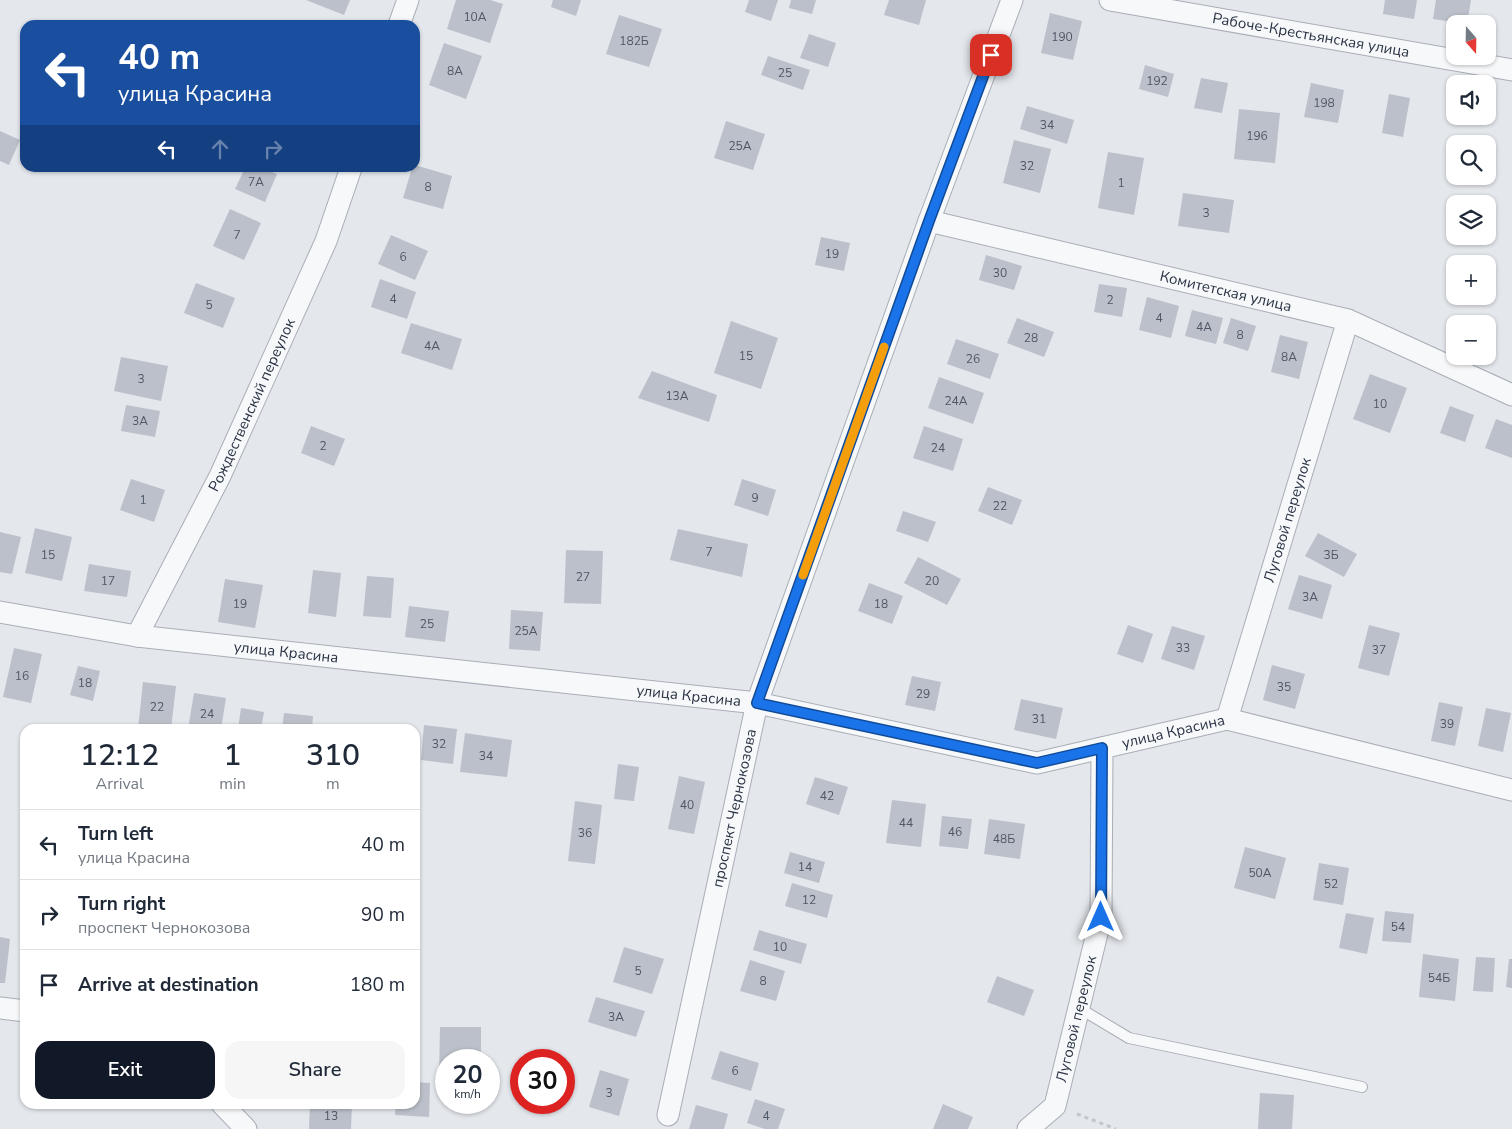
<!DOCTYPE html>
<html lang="en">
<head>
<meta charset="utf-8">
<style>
  :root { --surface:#fff; --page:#f6f6f7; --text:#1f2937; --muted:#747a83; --line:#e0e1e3; --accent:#111827 }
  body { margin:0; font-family:"Nunito Sans",sans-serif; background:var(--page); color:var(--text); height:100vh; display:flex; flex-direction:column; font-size:19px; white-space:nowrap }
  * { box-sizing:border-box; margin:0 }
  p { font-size:16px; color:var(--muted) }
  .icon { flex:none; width:28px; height:28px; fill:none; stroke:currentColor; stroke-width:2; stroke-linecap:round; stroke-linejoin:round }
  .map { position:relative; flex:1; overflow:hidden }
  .sheet { position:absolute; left:20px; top:724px; width:400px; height:385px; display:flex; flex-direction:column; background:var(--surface); border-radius:15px; box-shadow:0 1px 4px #0004 }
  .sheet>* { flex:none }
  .guide { position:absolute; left:20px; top:20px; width:400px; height:152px; border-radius:15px; box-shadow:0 1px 4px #0004; background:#1a4fa0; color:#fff; overflow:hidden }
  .needle { width:32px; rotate:160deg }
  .fabs { position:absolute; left:1446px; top:15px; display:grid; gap:10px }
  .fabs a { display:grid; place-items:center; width:50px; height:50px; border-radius:10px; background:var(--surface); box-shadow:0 1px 4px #0004; font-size:25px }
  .speed { position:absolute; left:435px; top:1049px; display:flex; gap:10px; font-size:25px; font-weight:700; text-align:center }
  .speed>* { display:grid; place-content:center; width:65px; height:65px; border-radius:50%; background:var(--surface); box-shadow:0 1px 4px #0004; line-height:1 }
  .speed small { font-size:12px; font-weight:400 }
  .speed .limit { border:8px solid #d22; background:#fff; color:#111 }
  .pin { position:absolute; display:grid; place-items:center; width:42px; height:42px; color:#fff; margin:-21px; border-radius:10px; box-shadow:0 2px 8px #0006 }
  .me { position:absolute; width:55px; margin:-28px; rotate:0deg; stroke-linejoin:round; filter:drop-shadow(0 0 4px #0008) }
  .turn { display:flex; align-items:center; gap:18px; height:105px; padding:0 15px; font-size:22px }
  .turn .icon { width:65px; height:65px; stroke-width:2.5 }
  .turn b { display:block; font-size:35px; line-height:42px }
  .lanes { display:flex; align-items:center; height:48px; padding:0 15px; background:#0003; justify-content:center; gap:25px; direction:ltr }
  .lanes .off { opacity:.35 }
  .eta { display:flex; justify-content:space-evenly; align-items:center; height:85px; text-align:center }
  .eta b { font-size:30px; font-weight:600; line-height:35px }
  .primary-button { display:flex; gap:10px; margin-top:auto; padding:10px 15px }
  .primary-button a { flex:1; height:58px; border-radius:15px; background:var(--accent); color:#fff; font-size:20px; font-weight:600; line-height:58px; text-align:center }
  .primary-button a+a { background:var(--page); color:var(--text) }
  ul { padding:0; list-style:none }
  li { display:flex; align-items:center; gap:15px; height:70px; padding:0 15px; border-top:1px solid var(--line) }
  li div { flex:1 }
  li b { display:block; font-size:19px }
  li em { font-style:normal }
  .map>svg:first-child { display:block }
</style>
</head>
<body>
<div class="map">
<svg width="1512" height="1129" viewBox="0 0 1512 1129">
  <rect width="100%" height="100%" fill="#e4e7ec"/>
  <!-- building -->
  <g fill="#bbc0ca">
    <path d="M306,0H350L344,15Z"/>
    <path d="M456,0H490L503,4L490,43L447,29Z"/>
    <path d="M553,0H581L576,16L551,7Z"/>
    <path d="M749,0H778L771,21L745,12Z"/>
    <path d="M791,0H816L812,14L789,8Z"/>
    <path d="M889,0H926L919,25L884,15Z"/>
    <path d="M1385,0H1417L1414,19L1383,14Z"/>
    <path d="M1436,0H1471L1467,24L1433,19Z"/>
    <path d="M1050,13L1082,21L1073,60L1041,53Z"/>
    <path d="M619,15L662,29L649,67L606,54Z"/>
    <path d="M809,34L836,43L828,67L800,58Z"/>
    <path d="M444,43L482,56L466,99L429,85Z"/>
    <path d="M768,56L810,70L803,90L761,75Z"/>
    <path d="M1145,65L1174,74L1168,97L1139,89Z"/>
    <path d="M1201,78L1228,83L1222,113L1194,108Z"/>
    <path d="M1311,83L1344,90L1338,123L1304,117Z"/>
    <path d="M1389,94L1410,98L1403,137L1382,133Z"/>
    <path d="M1027,106L1074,120L1067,144L1020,129Z"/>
    <path d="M1239,109L1280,113L1275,163L1234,159Z"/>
    <path d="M726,121L765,134L753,170L714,158Z"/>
    <path d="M0,131L20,140L9,165L0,161Z"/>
    <path d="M1014,140L1051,149L1040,193L1003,183Z"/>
    <path d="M1108,152L1144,158L1134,215L1098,208Z"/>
    <path d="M415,165L452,176L443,209L403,198L412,168H415Z"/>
    <path d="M245,168H261L277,174L265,202L235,189Z"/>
    <path d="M1183,193L1234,200L1229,233L1178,226Z"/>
    <path d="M230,209L261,223L244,260L213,246Z"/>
    <path d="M391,235L428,251L415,280L378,264Z"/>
    <path d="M821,237L850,243L844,271L815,265Z"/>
    <path d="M986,255L1022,266L1014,290L979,280Z"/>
    <path d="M380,279L416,292L407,319L371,307Z"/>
    <path d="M196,283L235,298L223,328L184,313Z"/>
    <path d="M1099,284L1127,288L1122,317L1094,312Z"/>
    <path d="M1147,297L1179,306L1171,338L1139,330Z"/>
    <path d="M1192,310L1223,318L1216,344L1185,336Z"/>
    <path d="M1017,318L1054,332L1044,357L1007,343Z"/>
    <path d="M1231,318L1256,326L1248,351L1223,343Z"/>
    <path d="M731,321L778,338L761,389L714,373Z"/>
    <path d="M411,323L462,339L452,370L401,353Z"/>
    <path d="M1280,335L1308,342L1299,379L1271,372Z"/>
    <path d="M956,339L999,354L990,379L947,364Z"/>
    <path d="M121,357L168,366L161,401L114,391Z"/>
    <path d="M652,371L717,395L709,422L638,398Z"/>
    <path d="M1370,374L1407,388L1390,433L1353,419Z"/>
    <path d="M939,377L984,393L973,424L928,408Z"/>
    <path d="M126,405L160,411L155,437L121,431Z"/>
    <path d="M1450,406L1474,415L1465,442L1440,433Z"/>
    <path d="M1496,419L1512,425V458L1485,448Z"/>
    <path d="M311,426L345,439L334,466L301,453Z"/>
    <path d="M924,426L963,439L953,471L913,458Z"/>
    <path d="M131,479L165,490L154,522L120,510Z"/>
    <path d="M742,479L776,490L768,516L734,505Z"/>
    <path d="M988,487L1022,500L1012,525L978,511Z"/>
    <path d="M903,511L936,522L928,542L896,531Z"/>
    <path d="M35,528L72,537L62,581L25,573Z"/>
    <path d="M678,529L748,544L742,577L670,560Z"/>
    <path d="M0,532L21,537L12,574L0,572Z"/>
    <path d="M1318,533L1357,554L1344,577L1305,556Z"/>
    <path d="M566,550L603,551L601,604L564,603Z"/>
    <path d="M918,557L961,579L947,605L904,583Z"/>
    <path d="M89,564L131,571L127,597L84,591Z"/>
    <path d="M313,570L341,573L336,617L308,613Z"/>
    <path d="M1299,575L1332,585L1322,619L1288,609Z"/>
    <path d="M367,576L394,578L391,618L363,616Z"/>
    <path d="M225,579L263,585L255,628L218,622Z"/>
    <path d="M869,583L903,596L892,624L858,611Z"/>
    <path d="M409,606L449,611L445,642L405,637Z"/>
    <path d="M511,610L543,612L540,651L509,649Z"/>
    <path d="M1128,625L1153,634L1143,663L1117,654Z"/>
    <path d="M1369,625L1400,633L1389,676L1358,668Z"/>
    <path d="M1172,626L1205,636L1194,670L1161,659Z"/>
    <path d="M14,648L42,654L31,703L3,697Z"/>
    <path d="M1272,665L1305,674L1295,709L1263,700Z"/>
    <path d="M78,666L100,671L93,701L70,695Z"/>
    <path d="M912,676L941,682L935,711L905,705Z"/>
    <path d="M143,682L176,686L171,729H138Z"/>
    <path d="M194,693L226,698L221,729H188Z"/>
    <path d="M1021,699L1063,708L1056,739L1014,730Z"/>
    <path d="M1439,702L1463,707L1455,746L1431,741Z"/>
    <path d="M241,708L264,712L261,729H238Z"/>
    <path d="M1486,708L1511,713L1503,752L1478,746Z"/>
    <path d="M284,713L313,716L312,729H282Z"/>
    <path d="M424,725L457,729L453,764L421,760Z"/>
    <path d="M465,733L512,740L507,777L460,772Z"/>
    <path d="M618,764L639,767L634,801L614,799Z"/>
    <path d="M679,776L705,782L694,834L668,829Z"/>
    <path d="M815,777L848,787L839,815L806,804Z"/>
    <path d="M892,800L926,804L921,847L886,843Z"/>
    <path d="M575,801L602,805L595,864L568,861Z"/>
    <path d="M942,816L972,819L968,849L939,846Z"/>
    <path d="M989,819L1025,824L1020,859L984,854Z"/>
    <path d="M1245,847L1286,858L1275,899L1234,888Z"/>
    <path d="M790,852L825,862L819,883L784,873Z"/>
    <path d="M1319,863L1349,868L1343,905L1313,900Z"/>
    <path d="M792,883L833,895L827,918L785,906Z"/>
    <path d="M1385,911L1414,914L1411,943L1382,941Z"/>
    <path d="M1346,913L1374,918L1367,954L1339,948Z"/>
    <path d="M759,930L807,944L801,964L753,950Z"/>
    <path d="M0,937L10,939L5,983H0Z"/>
    <path d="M624,947L664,959L652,994L613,982Z"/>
    <path d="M1423,954L1459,959L1455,1001L1419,997Z"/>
    <path d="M1476,957L1495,958L1493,992L1473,991Z"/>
    <path d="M1509,959H1512V988L1506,987Z"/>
    <path d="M750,960L785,971L776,1001L740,991Z"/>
    <path d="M997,976L1034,990L1024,1016L987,1002Z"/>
    <path d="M596,997L645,1011L636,1037L588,1022Z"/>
    <path d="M440,1027H481V1060H446V1079H439Z"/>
    <path d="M720,1051L759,1063L751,1091L711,1079Z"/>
    <path d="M600,1070L629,1079L619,1116L589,1107Z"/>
    <path d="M415,1082L430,1083L429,1117L395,1115L396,1104H415Z"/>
    <path d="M1260,1093L1294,1095L1292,1129H1258Z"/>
    <path d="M755,1099L785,1109L778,1129H765L747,1123Z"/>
    <path d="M310,1104H352L351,1129H309Z"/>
    <path d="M943,1104L973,1117L968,1129H933Z"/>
    <path d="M696,1105L728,1114L724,1129H689Z"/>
  </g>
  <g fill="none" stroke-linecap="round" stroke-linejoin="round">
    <defs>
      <path id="service" d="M1079,1008L1129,1038L1362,1087"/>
      <g id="minor">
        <path id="s1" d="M1110,0L1512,70"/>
        <path d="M399,25L408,0"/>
        <path id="s2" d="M929,221L1348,320L1512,395"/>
        <path id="s3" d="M0,612L137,636L757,703L1037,763L1227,719L1512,790"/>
        <path id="s4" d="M137,636L220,476L326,241L351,168"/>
        <path id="s5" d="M1227,719L1348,320"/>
        <path d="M0,1008L25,1011"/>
        <path d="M222,1104L246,1129"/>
        <path id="s6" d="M668,1115L757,703L929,221L1012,0"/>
        <path id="s7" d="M1028,1129L1055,1106L1101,917L1102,748"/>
      </g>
    </defs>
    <!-- service casing -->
    <use href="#service" stroke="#a9aeb7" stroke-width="12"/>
    <!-- minor casing -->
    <use href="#minor" stroke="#a9aeb7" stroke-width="23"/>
    <!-- path -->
    <path stroke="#c2c5cb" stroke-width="3" stroke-dasharray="4 4" stroke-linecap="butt" d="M1077,1114L1116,1129"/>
    <!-- service -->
    <use href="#service" stroke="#f7f8fa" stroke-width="10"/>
    <!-- minor -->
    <use href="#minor" stroke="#f7f8fa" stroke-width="21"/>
  </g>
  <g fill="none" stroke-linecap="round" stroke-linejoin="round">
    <defs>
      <path id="route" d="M991,55L929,221L757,703L1037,763L1102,748L1101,917"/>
    </defs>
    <!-- route casing -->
    <use href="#route" stroke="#114b97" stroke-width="12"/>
    <!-- route -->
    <use href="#route" stroke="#1a73e8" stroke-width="9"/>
    <!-- slow -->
    <path stroke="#f59e0b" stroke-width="9" d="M803,575L884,347"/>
  </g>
  <g text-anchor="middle" stroke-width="4" stroke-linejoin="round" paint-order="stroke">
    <!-- number labels -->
    <g font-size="12" fill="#4f5766">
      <text x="475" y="21">10А</text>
      <text x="1062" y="41">190</text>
      <text x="634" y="45">182Б</text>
      <text x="455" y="75">8А</text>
      <text x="785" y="77">25</text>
      <text x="1157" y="85">192</text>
      <text x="1324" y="107">198</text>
      <text x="1047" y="129">34</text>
      <text x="1257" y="140">196</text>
      <text x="740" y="150">25А</text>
      <text x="1027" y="170">32</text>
      <text x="256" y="186">7А</text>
      <text x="1121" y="187">1</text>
      <text x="428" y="191">8</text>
      <text x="1206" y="217">3</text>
      <text x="237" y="239">7</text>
      <text x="832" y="258">19</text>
      <text x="403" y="261">6</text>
      <text x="1000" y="277">30</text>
      <text x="393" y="303">4</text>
      <text x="1110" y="304">2</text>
      <text x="209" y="309">5</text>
      <text x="1159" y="322">4</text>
      <text x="1204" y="331">4А</text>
      <text x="1240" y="339">8</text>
      <text x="1031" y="342">28</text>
      <text x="432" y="350">4А</text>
      <text x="746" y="360">15</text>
      <text x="1289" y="361">8А</text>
      <text x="973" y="363">26</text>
      <text x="141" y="383">3</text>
      <text x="677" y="400">13А</text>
      <text x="956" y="405">24А</text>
      <text x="1380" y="408">10</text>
      <text x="140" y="425">3А</text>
      <text x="323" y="450">2</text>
      <text x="938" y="452">24</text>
      <text x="755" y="502">9</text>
      <text x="143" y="504">1</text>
      <text x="1000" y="510">22</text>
      <text x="709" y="556">7</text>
      <text x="48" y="559">15</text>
      <text x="1331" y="559">3Б</text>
      <text x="583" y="581">27</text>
      <text x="108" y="585">17</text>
      <text x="932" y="585">20</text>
      <text x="1310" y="601">3А</text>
      <text x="240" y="608">19</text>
      <text x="881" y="608">18</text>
      <text x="427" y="628">25</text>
      <text x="526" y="635">25А</text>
      <text x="1183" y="652">33</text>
      <text x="1379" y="654">37</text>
      <text x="22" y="680">16</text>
      <text x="85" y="687">18</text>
      <text x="1284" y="691">35</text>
      <text x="923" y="698">29</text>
      <text x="157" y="711">22</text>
      <text x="207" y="718">24</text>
      <text x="1039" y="723">31</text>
      <text x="1447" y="728">39</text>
      <text x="439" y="748">32</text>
      <text x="486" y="760">34</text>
      <text x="827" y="800">42</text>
      <text x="687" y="809">40</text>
      <text x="906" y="827">44</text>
      <text x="955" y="836">46</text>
      <text x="585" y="837">36</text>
      <text x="1004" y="843">48Б</text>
      <text x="805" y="871">14</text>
      <text x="1260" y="877">50А</text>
      <text x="1331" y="888">52</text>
      <text x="809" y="904">12</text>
      <text x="1398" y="931">54</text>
      <text x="780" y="951">10</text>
      <text x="638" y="975">5</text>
      <text x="1439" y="982">54Б</text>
      <text x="763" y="985">8</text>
      <text x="616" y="1021">3А</text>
      <text x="735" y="1075">6</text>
      <text x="609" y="1097">3</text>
      <text x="331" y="1120">13</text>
      <text x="766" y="1120">4</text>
    </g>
    <!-- street labels -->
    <g font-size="15" fill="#2b3445" stroke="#f4f6f9">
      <text dy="5" stroke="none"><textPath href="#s1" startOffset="204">Рабоче-Крестьянская улица</textPath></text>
      <text dy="5" stroke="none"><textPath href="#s2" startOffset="305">Комитетская улица</textPath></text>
      <text dy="5" stroke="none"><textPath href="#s4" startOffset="258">Рождественский переулок</textPath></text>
      <text dy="5" stroke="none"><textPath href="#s5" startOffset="208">Луговой переулок</textPath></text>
      <text dy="5" stroke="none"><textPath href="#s3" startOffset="289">улица Красина</textPath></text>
      <text dy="5" stroke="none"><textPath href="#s3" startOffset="694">улица Красина</textPath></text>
      <text dy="5" stroke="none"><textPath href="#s3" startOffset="1189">улица Красина</textPath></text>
      <text dy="5" stroke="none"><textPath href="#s6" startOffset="314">проспект Чернокозова</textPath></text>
      <text dy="5" stroke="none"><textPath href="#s7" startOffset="125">Луговой переулок</textPath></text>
    </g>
  </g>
</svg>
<div class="fabs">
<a><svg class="needle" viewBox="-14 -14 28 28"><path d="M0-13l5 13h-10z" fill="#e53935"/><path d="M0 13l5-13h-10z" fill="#747a83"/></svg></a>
<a><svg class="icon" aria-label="sound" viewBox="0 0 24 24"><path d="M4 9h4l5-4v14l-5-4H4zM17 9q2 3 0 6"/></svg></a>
<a><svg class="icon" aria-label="search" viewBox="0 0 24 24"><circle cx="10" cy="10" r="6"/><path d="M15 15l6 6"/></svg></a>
<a><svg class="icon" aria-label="layers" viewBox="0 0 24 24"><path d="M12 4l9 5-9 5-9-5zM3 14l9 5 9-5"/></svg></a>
<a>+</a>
<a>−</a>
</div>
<div class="speed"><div>20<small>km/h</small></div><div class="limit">30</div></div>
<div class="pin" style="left:991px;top:55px;background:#d93025"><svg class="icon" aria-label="arrive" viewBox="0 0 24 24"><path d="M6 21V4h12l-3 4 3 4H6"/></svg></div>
<svg class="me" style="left:1101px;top:917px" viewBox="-20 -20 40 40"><path d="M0-17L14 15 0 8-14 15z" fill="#1a73e8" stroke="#fff" stroke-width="4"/></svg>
<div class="guide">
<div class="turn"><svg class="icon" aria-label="left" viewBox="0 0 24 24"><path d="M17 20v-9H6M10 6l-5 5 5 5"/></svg><div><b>40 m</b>улица Красина</div></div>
<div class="lanes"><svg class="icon" aria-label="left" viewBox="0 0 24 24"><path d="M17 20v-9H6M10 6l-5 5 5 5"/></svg><svg class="icon off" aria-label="ahead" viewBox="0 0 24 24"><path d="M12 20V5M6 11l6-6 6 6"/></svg><svg class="icon off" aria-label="right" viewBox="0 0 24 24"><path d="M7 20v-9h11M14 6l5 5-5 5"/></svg></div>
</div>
<section class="sheet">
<div class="eta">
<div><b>12:12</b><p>Arrival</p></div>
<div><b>1</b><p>min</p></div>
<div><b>310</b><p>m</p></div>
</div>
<ul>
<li><svg class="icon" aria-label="left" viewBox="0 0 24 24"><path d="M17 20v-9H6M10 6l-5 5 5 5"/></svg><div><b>Turn left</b><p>улица Красина</p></div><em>40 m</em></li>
<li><svg class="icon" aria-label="right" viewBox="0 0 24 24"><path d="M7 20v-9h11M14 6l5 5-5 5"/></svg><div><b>Turn right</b><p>проспект Чернокозова</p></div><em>90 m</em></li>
<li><svg class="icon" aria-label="arrive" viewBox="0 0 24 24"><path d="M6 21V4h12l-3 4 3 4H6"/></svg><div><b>Arrive at destination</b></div><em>180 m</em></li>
</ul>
<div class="primary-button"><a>Exit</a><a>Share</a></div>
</section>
</div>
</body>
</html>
